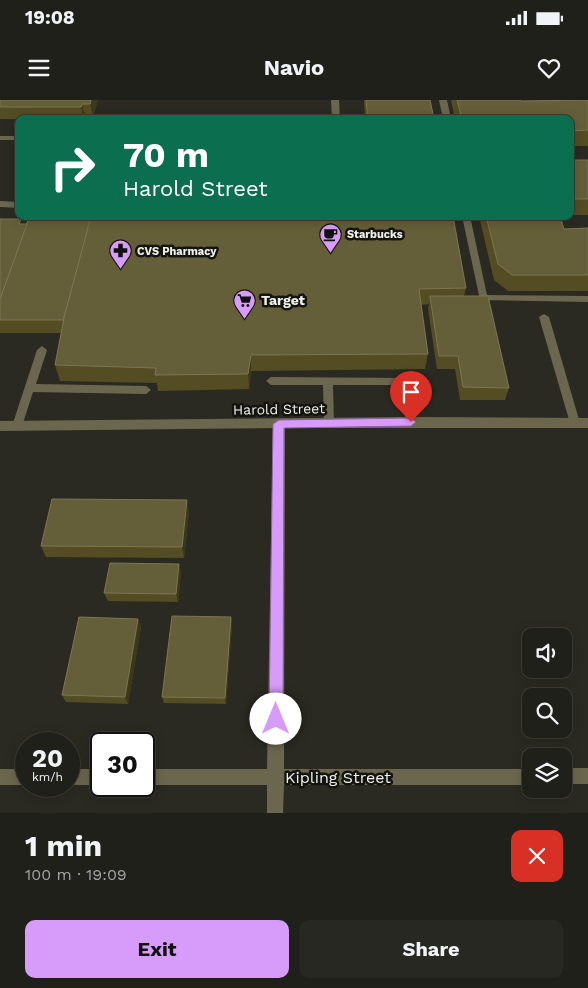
<!DOCTYPE html>
<html lang="en">
<head>
<meta charset="utf-8">
<style>
  :root { --surface:#20201a; --page:#282823; --text:#f1f3f6; --muted:#a2a3a2; --line:#3d3e39; --accent:#d79bf9 }
  body { margin:0; font-family:"Work Sans",sans-serif; background:var(--page); color:var(--text); height:100vh; display:flex; flex-direction:column; font-size:19px; white-space:nowrap }
  * { box-sizing:border-box; margin:0 }
  p { font-size:16px; color:var(--muted) }
  .icon { flex:none; width:28px; height:28px; fill:none; stroke:currentColor; stroke-width:2; stroke-linecap:round; stroke-linejoin:round }
  .map { position:relative; height:713px; overflow:hidden }
  .drawer { display:flex; flex-direction:column; background:var(--surface); flex:1 }
  .drawer>* { flex:none }
  .hud { position:absolute; left:15px; top:15px; width:559px; height:105px; border-radius:10px; box-shadow:0 2px 12px #0003,0 0 0 1px var(--line); background:#0b6e4f; color:#fff; overflow:hidden }
  .tools { position:absolute; left:522px; top:528px; display:grid; gap:10px }
  .tools a { display:grid; place-items:center; width:50px; height:50px; border-radius:10px; background:var(--surface); box-shadow:0 2px 12px #0003,0 0 0 1px var(--line); font-size:25px }
  .speed { position:absolute; left:15px; top:632px; display:flex; gap:10px; font-size:25px; font-weight:700; text-align:center }
  .speed>* { display:grid; place-content:center; width:65px; height:65px; border-radius:50%; background:var(--surface); box-shadow:0 2px 12px #0003,0 0 0 1px var(--line); line-height:1 }
  .speed small { font-size:12px; font-weight:400 }
  .speed .limit { border:2px solid #111; border-radius:8px; background:#fff; color:#111 }
  .pin { position:absolute; display:grid; place-items:center; width:42px; height:42px; color:#fff; margin:-51px -21px; border-radius:50% 50% 50% 0; rotate:-45deg; box-shadow:0 0 5px #0007 }
  .pin .icon { rotate:45deg }
  .me { position:absolute; width:55px; margin:-28px; rotate:0deg; stroke-linejoin:round; filter:drop-shadow(0 0 4px #0008) }
  .turn { display:flex; align-items:center; gap:18px; height:105px; padding:0 25px; font-size:22px }
  .turn .icon { width:65px; height:65px; stroke-width:2.5 }
  .turn b { display:block; font-size:35px; line-height:42px }
  .round { display:grid; place-items:center; flex:none; width:52px; height:52px; border-radius:10px; background:var(--page) }
  .overview { display:flex; align-items:center; justify-content:space-between; height:85px; padding:0 25px }
  h1 { font-size:30px; font-weight:700; line-height:38px }
  .primary-button { display:flex; gap:10px; margin-top:auto; padding:10px 25px }
  .primary-button a { flex:1; height:58px; border-radius:10px; background:var(--accent); color:#111; font-size:20px; font-weight:700; line-height:58px; text-align:center }
  .primary-button a+a { background:var(--page); color:var(--text) }
  .status { display:flex; justify-content:space-between; align-items:center; height:35px; padding:0 25px; background:var(--surface); direction:ltr }
  .status svg { height:14px; fill:currentColor }
  header { display:flex; justify-content:space-between; align-items:center; height:65px; padding:0 25px; background:var(--surface); font-size:22px; font-weight:700 }
  .map>svg:first-child { display:block }
</style>
</head>
<body>
<div class="status"><b>19:08</b><svg viewBox="0 0 49 12"><path d="M0 12V9h3v3zM5 12V6h3v6zM10 12V3h3v9zM15 12V0h3v12zM26 1h20v11H26zM47 4h2v5h-2z"/></svg></div>
<header><svg class="icon" aria-label="menu" viewBox="0 0 24 24"><path d="M4 6h16M4 12h16M4 18h16"/></svg>Navio<svg class="icon" aria-label="heart" viewBox="0 0 24 24"><path d="M12 20l-8-8c-3-5 5-10 8-4 3-6 11-1 8 4z"/></svg></header>
<div class="map">
<svg width="588" height="713" viewBox="0 0 588 713">
  <rect width="100%" height="100%" fill="#2b2a22"/>
  <g fill="none" stroke-linecap="round" stroke-linejoin="round">
    <!-- service -->
    <g fill="#6b674f" fill-rule="evenodd">
      <path d="M331,0H339L340,19H332Z"/>
      <path d="M439,0H447L451,19H443Z"/>
      <rect x="0" y="36" width="19" height="4"/>
      <path d="M0,101L19,102V108L0,107Z"/>
      <path d="M462,116H470L487,195L588,196V202L480,200Z"/>
      <path d="M544,214L549,217L580,323L575,327L570,323L539,217Z"/>
      <path d="M42,246L47,250L36,284L146,286L151,290L146,294L33,292L21,329H13L12,326L37,250Z"/>
      <path d="M271,277L409,278L416,322L411,326L406,322L400,285H333L334,323L329,327L324,323L323,285H271L266,281Z"/>
    </g>
    <!-- minor -->
    <g fill="#6b674f" fill-rule="evenodd">
      <path d="M411,317L588,318V328H285L284,669H531V685H284L283,713H267V685H144V669H267L273,328L0,331V321Z"/>
      <rect x="564" y="668" width="24" height="16"/>
      <rect x="0" y="669" width="26" height="16"/>
      <rect x="69" y="669" width="32" height="16"/>
    </g>
  </g>
  <!-- wall -->
  <g fill="#544d23">
    <path d="M0,0H98L93,16H85L84,19H0Z"/>
    <path d="M364,0H430L434,19H365Z"/>
    <path d="M451,0H520L521,1L588,0V47L587,46H570V19H455Z"/>
    <rect x="570" y="60" width="18" height="55"/>
    <path d="M373,116H453L466,188L464,196L509,288L505,300H460L455,269H437L428,209L429,204L421,205L428,254L425,269L251,271L249,289L158,291L157,283L60,281L55,265L61,233H0V119L22,124H27L91,120H373Z"/>
    <path d="M479,116H560L564,129L588,128V191H508L494,180Z"/>
    <path d="M189,412L184,458L46,457L41,446Z"/>
    <path d="M181,472L178,502L108,501L104,493Z"/>
    <path d="M231,517L232,525L226,604L164,603L162,597Z"/>
    <path d="M138,519L141,527L128,604L66,602L62,595Z"/>
  </g>
  <!-- shaded-wall -->
  <g fill="#3c381a">
    <path d="M91,0H98L93,16L90,4Z"/>
    <path d="M82,4L85,16L84,19L81,7Z"/>
    <path d="M251,255V271L249,289L248,274Z"/>
    <path d="M187,400L189,412L184,458L182,447Z"/>
    <path d="M179,464L181,472L178,502L176,494Z"/>
    <path d="M231,517L232,525L226,604L225,598Z"/>
    <path d="M138,519L141,527L128,604L125,597Z"/>
  </g>
  <!-- building -->
  <g fill="#655f39" stroke="#7b7654">
    <path d="M0,0H91L90,4H82L81,7H0Z"/>
    <path d="M366,0H430L434,19H368Z"/>
    <path d="M457,0H520L521,1L588,0V30L570,31V19H462Z"/>
    <rect x="570" y="60" width="18" height="39"/>
    <path d="M37,116H90L91,120L63,220H0V199L28,120H35Z"/>
    <path d="M159,116H263V120H376V116H453L466,188L419,189L428,254L251,255L248,274L155,275L156,268L55,265L64,218L90,120H158Z"/>
    <path d="M486,116H560L564,129L588,128V175H512L498,164Z"/>
    <path d="M0,119H21L19,124H27L0,199Z"/>
    <path d="M430,196H488L509,288L463,287L458,256H439Z"/>
    <path d="M52,399L187,400L182,447L41,446Z"/>
    <path d="M110,463L179,464L176,494L104,493Z"/>
    <path d="M172,516L231,517L225,598L162,597Z"/>
    <path d="M79,517L138,519L125,597L62,595Z"/>
  </g>
  <!-- route -->
  <path fill="#d79bf9" stroke="#8c65a2" d="M411,318L416,322L411,326L284,328L283,619L281,624L276,626L271,624L269,619L273,324L279,320Z"/>
  <!-- icons -->
  <defs>
    <symbol id="cafe-pin" viewBox="-11 -11 22 30"><path d="M0 17L-7.5 6A9.5 9.5 0 1 1 7.5 6Z" fill="#d79bf9" stroke="#13130f"/><path d="M-5.5-4.5H6V0H3Q3 3.5 0 3.5H-2.5Q-5.5 3.5-5.5 0ZM3-3.2v2h1.7v-2ZM-6 4.5H4V6H-6Z" fill="#111"/></symbol>
    <symbol id="pharmacy-pin" viewBox="-11 -11 22 30"><path d="M0 17L-7.5 6A9.5 9.5 0 1 1 7.5 6Z" fill="#d79bf9" stroke="#13130f"/><path d="M-2-6h4v4h4v4h-4v4h-4v-4h-4v-4h4Z" fill="#111"/></symbol>
    <symbol id="supermarket-pin" viewBox="-11 -11 22 30"><path d="M0 17L-7.5 6A9.5 9.5 0 1 1 7.5 6Z" fill="#d79bf9" stroke="#13130f"/><path d="M-6-5.5h2.5l.6 2H6L4.5 2H-2.5L-4.4-4H-6ZM-1.5 3.2a1.3 1.3 0 1 0 .1 0ZM3 3.2a1.3 1.3 0 1 0 .1 0Z" fill="#111"/></symbol>
  </defs>
  <g fill-rule="evenodd">
    <use href="#cafe-pin" x="318" y="122" width="25" height="34"/>
    <use href="#pharmacy-pin" x="108" y="138" width="25" height="34"/>
    <use href="#supermarket-pin" x="232" y="188" width="25" height="34"/>
  </g>
  <g text-anchor="middle" stroke-width="5" stroke-linejoin="round" paint-order="stroke">
    <!-- far-poi labels -->
    <g font-size="11" font-weight="bold" fill="#f1f1eb" stroke="#13130f" text-anchor="start">
      <text x="347" y="138">Starbucks</text>
      <text x="137" y="155">CVS Pharmacy</text>
    </g>
    <!-- poi labels -->
    <g font-size="14" font-weight="bold" fill="#f1f1eb" stroke="#13130f" text-anchor="start">
      <text x="261" y="205">Target</text>
    </g>
    <!-- street labels -->
    <g font-size="14" fill="#f1f1eb" stroke="#13130f">
      <text transform="translate(279 309) rotate(-1)" y="5">Harold Street</text>
    </g>
    <!-- near-street labels -->
    <g font-size="16" fill="#f1f1eb" stroke="#13130f">
      <text x="338" y="683">Kipling Street</text>
    </g>
  </g>
</svg>
<div class="tools">
<a><svg class="icon" aria-label="sound" viewBox="0 0 24 24"><path d="M4 9h4l5-4v14l-5-4H4zM17 9q2 3 0 6"/></svg></a>
<a><svg class="icon" aria-label="search" viewBox="0 0 24 24"><circle cx="10" cy="10" r="6"/><path d="M15 15l6 6"/></svg></a>
<a><svg class="icon" aria-label="layers" viewBox="0 0 24 24"><path d="M12 4l9 5-9 5-9-5zM3 14l9 5 9-5"/></svg></a>
</div>
<div class="speed"><div>20<small>km/h</small></div><div class="limit">30</div></div>
<div class="pin" style="left:411px;top:322px;background:#d93025"><svg class="icon" aria-label="arrive" viewBox="0 0 24 24"><path d="M6 21V4h12l-3 4 3 4H6"/></svg></div>
<svg class="me" style="left:276px;top:619px" viewBox="-20 -20 40 40"><circle r="19" fill="#fff"/><path d="M0-13L10 11 0 6-10 11z" fill="#d79bf9"/></svg>
<div class="hud">
<div class="turn"><svg class="icon" aria-label="right" viewBox="0 0 24 24"><path d="M7 20v-9h11M14 6l5 5-5 5"/></svg><div><b>70 m</b>Harold Street</div></div>
</div>
</div>
<section class="drawer">
<div class="overview"><div><h1>1 min</h1><p>100 m · 19:09</p></div><a class="round" style="background:#d93025;color:#fff"><svg class="icon" aria-label="close" viewBox="0 0 24 24"><path d="M6 6l12 12M18 6L6 18"/></svg></a></div>
<div class="primary-button"><a>Exit</a><a>Share</a></div>
</section>
</body>
</html>
